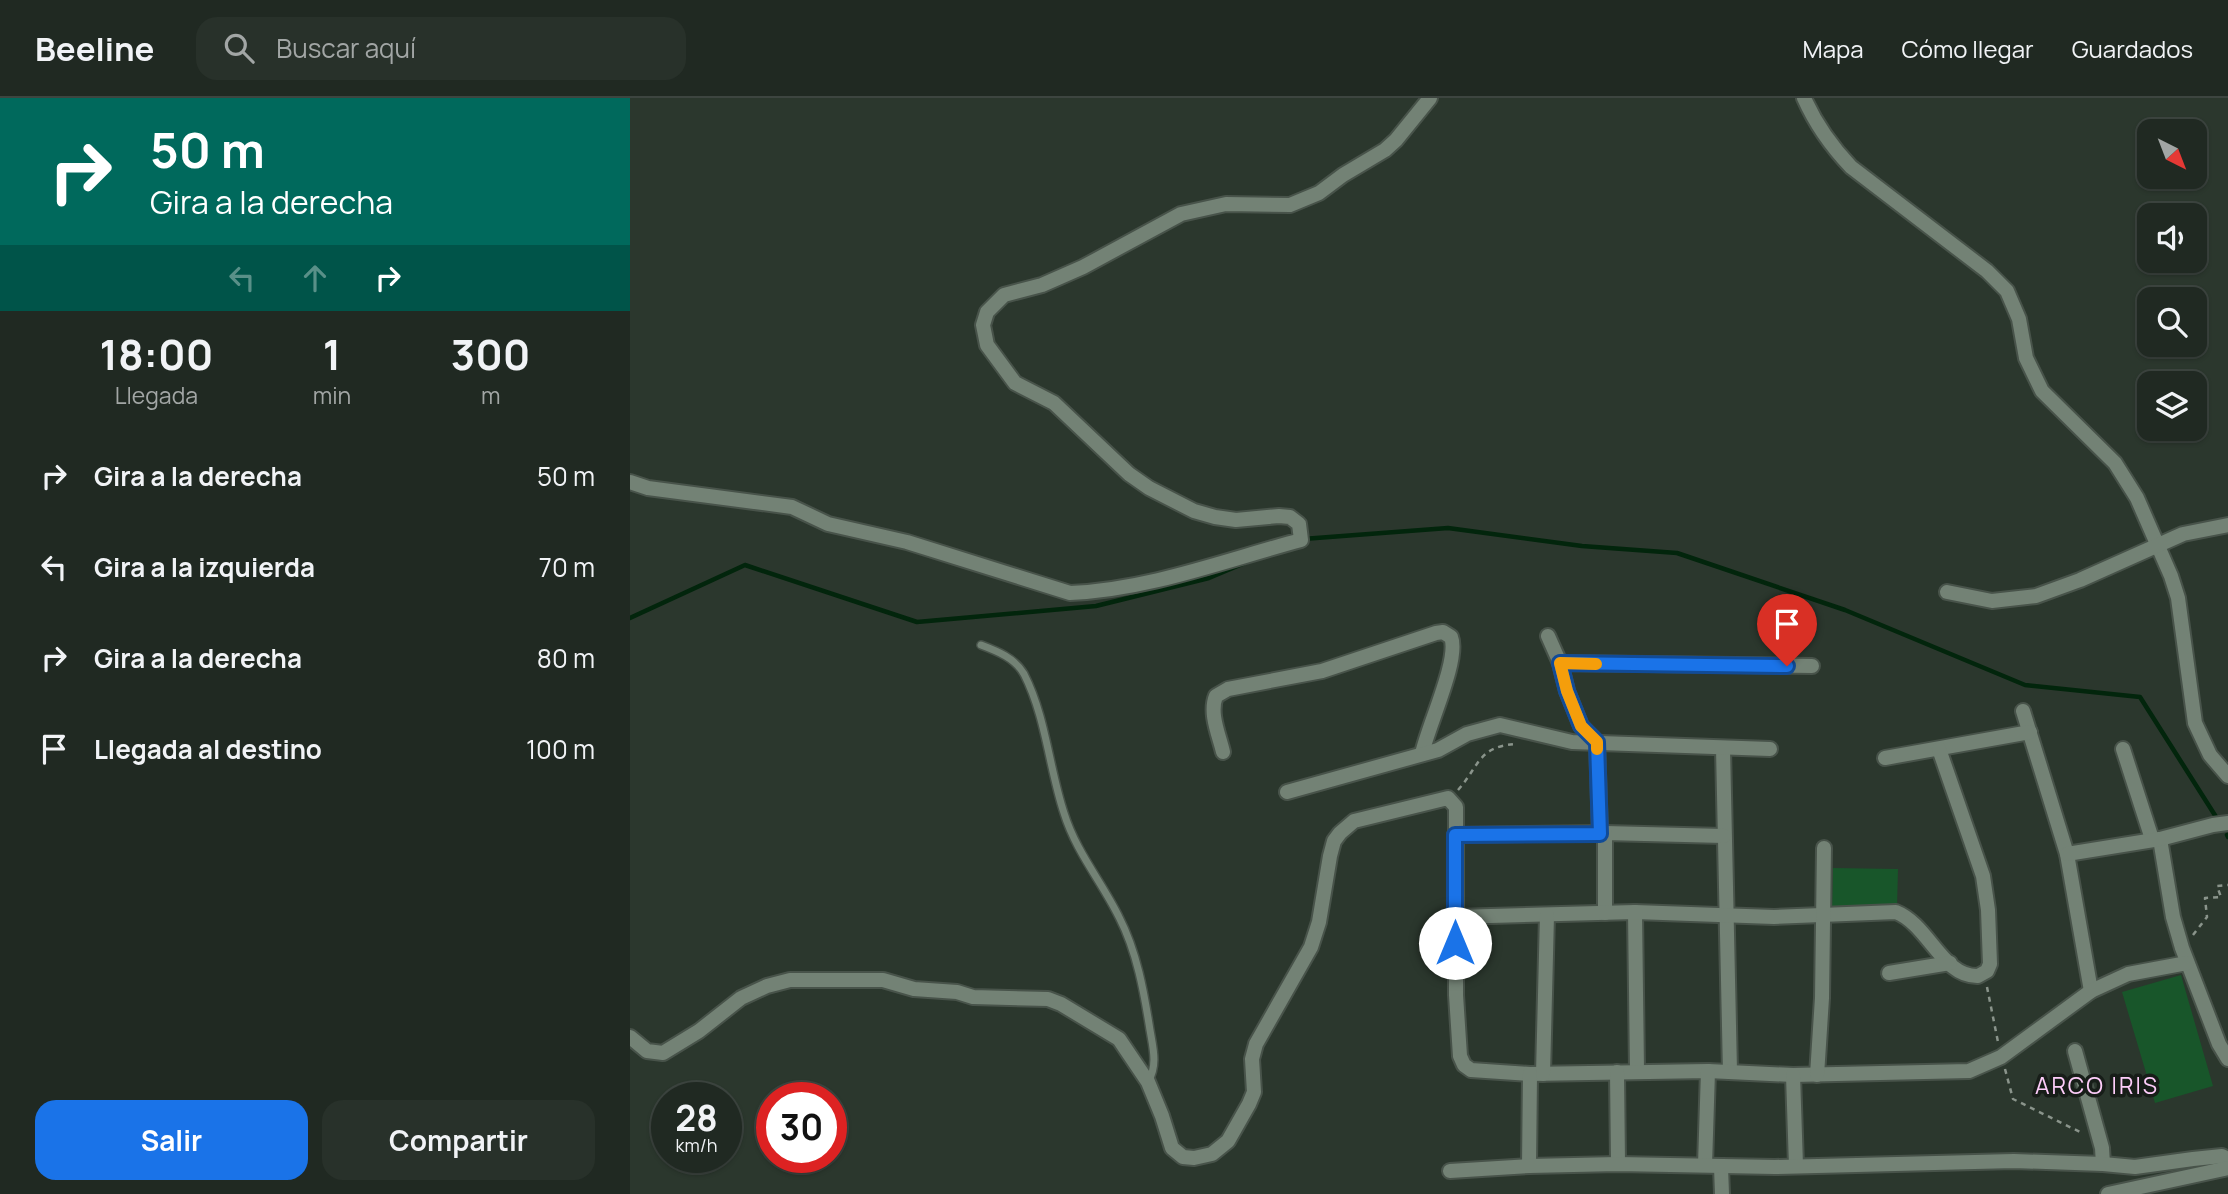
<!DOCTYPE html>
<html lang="es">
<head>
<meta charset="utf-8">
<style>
  :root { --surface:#202922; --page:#28312a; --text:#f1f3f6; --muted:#a2a6a5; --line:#3d4540; --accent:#1a73e8 }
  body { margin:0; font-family:Manrope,sans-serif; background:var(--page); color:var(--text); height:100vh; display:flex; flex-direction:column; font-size:26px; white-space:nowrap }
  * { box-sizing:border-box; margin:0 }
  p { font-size:23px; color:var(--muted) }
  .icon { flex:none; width:38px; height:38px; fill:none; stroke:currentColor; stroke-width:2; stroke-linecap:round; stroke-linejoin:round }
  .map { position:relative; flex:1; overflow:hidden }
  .panel { display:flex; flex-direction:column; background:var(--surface); width:630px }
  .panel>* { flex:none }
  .guide { background:#00695c; color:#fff; overflow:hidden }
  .needle { width:46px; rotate:138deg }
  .fabs { position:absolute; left:1507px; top:21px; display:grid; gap:14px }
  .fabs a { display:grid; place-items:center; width:70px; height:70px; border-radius:14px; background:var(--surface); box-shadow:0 2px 5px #0004,0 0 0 2px var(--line); font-size:35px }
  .speed { position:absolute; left:21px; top:984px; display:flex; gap:14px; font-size:35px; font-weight:700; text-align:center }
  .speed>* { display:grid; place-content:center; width:91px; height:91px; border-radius:50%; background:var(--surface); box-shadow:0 2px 5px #0004,0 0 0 2px var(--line); line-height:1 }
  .speed small { font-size:18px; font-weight:400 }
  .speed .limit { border:10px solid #d22; background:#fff; color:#111 }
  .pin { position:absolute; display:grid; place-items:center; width:60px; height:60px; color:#fff; margin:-72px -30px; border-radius:50% 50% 50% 0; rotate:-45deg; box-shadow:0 0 7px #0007 }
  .pin .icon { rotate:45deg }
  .me { position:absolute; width:77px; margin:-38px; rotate:0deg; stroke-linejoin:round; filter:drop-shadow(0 0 5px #0008) }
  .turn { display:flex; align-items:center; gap:24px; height:147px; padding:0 35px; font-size:32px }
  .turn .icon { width:91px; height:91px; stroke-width:2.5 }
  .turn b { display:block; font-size:49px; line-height:60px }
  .lanes { display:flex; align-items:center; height:66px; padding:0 35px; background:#0003; justify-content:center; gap:35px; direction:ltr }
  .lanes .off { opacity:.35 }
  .eta { display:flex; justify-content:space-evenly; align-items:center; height:119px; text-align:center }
  .eta b { font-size:42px; font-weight:700; line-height:49px }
  .primary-button { display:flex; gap:14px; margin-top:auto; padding:14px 35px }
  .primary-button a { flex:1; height:80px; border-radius:21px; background:var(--accent); color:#fff; font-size:28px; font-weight:700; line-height:80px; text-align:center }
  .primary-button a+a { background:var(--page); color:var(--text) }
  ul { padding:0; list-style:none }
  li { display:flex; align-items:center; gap:21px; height:91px; padding:0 35px }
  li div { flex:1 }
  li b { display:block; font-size:26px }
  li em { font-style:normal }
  header { display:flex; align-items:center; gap:42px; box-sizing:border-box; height:98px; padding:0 35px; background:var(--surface); border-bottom:2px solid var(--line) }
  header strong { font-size:33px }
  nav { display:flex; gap:38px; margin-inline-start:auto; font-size:24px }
  .search { width:490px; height:63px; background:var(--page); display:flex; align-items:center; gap:18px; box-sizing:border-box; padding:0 24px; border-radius:21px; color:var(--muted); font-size:26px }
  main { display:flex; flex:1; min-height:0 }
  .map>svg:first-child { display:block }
</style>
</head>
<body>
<header>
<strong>Beeline</strong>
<div class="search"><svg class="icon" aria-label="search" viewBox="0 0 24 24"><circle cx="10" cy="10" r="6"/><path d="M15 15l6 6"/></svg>Buscar aquí</div>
<nav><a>Mapa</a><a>Cómo llegar</a><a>Guardados</a></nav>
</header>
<main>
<section class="panel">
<div class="guide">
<div class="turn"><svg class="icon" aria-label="right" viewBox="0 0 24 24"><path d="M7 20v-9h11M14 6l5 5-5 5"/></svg><div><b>50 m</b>Gira a la derecha</div></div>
<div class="lanes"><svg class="icon off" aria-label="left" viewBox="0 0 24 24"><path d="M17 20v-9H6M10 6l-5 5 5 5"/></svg><svg class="icon off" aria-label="ahead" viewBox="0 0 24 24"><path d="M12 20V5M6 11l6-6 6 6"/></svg><svg class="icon" aria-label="right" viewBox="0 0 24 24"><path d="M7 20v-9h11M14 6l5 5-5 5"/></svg></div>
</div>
<div class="eta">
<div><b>18:00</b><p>Llegada</p></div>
<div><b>1</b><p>min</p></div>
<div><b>300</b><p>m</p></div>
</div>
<ul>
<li><svg class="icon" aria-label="right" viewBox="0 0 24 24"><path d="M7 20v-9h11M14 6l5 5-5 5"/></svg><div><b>Gira a la derecha</b></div><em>50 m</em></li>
<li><svg class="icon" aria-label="left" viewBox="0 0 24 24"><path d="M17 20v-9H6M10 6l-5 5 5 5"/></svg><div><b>Gira a la izquierda</b></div><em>70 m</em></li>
<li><svg class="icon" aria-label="right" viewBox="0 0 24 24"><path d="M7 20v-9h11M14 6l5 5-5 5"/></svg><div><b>Gira a la derecha</b></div><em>80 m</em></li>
<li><svg class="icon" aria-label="arrive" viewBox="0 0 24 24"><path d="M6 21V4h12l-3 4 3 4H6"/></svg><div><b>Llegada al destino</b></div><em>100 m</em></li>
</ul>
<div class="primary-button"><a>Salir</a><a>Compartir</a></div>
</section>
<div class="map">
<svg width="1598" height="1096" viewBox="0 0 1598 1096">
  <rect width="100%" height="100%" fill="#2b372d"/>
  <!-- green -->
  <g fill="#18562a">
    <path d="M1203,770L1268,771L1267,810L1202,809Z"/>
    <path d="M1551,877L1583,988L1525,1005L1492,894Z"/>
  </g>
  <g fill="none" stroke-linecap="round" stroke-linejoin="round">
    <!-- stream -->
    <g stroke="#02250c" stroke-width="4.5">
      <path d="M673,441L818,430L952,448L1047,455L1215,512L1395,587L1510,599L1588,722"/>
      <path d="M0,520L115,467L287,524L466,508L579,480L617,464"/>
      <path d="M1597,737L1598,739"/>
    </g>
    <defs>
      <path id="lane" d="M351,547C367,553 385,560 394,576C416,619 419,670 434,715C446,754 472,784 489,819C507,854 514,894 520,932C523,950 528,967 518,984"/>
      <g id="street">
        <path d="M1174,0C1186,27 1201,48 1221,69L1357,173L1377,193L1389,221L1396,260L1412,293L1485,365L1507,400L1541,478L1548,500L1565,625L1580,657L1598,678"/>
        <path d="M0,384L18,390L162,409L198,426L277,444L440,495C518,492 596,462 671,442L669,426L660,419L649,418L606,422L585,419L564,413L519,390L499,376L424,305L385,285L357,247L353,227L357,214L374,197L412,187L453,169L551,116L596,106L660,107L689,95L713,77L755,52L766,42L800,0"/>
        <path d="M1317,494L1362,503L1406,498L1450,482L1553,436L1598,427"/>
        <path d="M918,538L930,565L937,593L951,628L967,644L970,735"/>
        <path d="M930,565L1182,568"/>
        <path d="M1393,613L1437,756L1461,893"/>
        <path d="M1093,650L1100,974"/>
        <path d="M1493,651L1522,741"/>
        <path d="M593,654C589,637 579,615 586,598L598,591L692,573L806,535L813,534L821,539C830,561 797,630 792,656"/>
        <path d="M1255,660L1400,634"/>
        <path d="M657,694L808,652L837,636L870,627L942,644L1140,651"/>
        <path d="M825,737L975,735L1094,738"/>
        <path d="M1530,741L1543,819L1552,850L1589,946L1598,961"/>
        <path d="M1437,756L1530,741L1583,727L1598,725"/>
        <path d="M1005,814L1007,973"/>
        <path d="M975,815V735"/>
        <path d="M825,819L1005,814L1144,819L1266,814C1299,827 1312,879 1348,878L1357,873L1360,866L1358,812L1353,778L1309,651"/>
        <path d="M1259,875L1320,865"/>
        <path d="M0,939L17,953L33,955L69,933L111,900L137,888L160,882H253L284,891L327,894L343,899L418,901L431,906L489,941L518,984L532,1018L542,1050L553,1059L564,1060L582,1056L598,1043L619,1006L624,994L622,961L626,946L681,849L689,824L700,758L704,743L710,735L724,723L818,700L826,709V897L830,958L834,967L841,972L900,976L1078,973L1163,977L1339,973L1371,959L1461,893L1498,876L1557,865"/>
        <path d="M1445,953L1472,1050L1473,1066"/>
        <path d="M987,974L988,1066"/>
        <path d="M913,976L917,817"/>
        <path d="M1163,977L1166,1068"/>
        <path d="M1187,977L1192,900L1194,750"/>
        <path d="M1075,1067L1078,973"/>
        <path d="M899,1068L900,976"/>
        <path d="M1091,1069L1092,1096"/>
        <path d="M820,1073L899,1068L988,1066L1145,1069L1384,1063L1473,1066L1505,1069L1563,1061L1592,1058L1598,1061"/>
        <path d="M1478,1096L1598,1070"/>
      </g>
    </defs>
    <!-- lane casing -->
    <use href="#lane" stroke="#48534a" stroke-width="10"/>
    <!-- street casing -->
    <use href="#street" stroke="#48534a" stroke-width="18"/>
    <!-- path -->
    <g stroke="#8a948b" stroke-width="2.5" stroke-dasharray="5 5" stroke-linecap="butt">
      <path d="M828,692C850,667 848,649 885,646"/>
      <path d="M1563,837L1577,819L1575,800L1591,799L1587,788L1598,787"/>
      <path d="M1357,889L1368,944"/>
      <path d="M1375,971L1383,1001L1452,1035"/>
    </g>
    <!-- lane -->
    <use href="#lane" stroke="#738275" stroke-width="7"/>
    <!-- street -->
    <use href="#street" stroke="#738275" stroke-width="14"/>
  </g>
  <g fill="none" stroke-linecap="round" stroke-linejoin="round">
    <defs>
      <path id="route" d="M825,845V737L970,736L967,644L951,628L937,593L930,565L1157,568"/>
    </defs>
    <!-- route casing -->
    <use href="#route" stroke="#114b97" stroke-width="18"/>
    <!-- route -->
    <use href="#route" stroke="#1a73e8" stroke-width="12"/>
    <!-- slow -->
    <path stroke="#f59e0b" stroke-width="12" d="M966,566L930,565L937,593L951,628L967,644V651"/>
  </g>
  <g text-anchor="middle" stroke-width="7" stroke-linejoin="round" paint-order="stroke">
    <!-- neighbourhood labels -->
    <g font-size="23" letter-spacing="2" fill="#fecdfa" stroke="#171d18">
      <text x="1467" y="996">ARCO IRIS</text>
    </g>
  </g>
</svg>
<div class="fabs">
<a><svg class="needle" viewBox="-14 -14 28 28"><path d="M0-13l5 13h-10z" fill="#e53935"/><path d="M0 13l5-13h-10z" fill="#a2a6a5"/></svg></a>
<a><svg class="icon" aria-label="sound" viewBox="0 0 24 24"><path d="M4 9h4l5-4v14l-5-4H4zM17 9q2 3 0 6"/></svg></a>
<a><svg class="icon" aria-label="search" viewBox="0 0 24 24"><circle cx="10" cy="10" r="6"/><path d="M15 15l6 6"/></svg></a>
<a><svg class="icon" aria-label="layers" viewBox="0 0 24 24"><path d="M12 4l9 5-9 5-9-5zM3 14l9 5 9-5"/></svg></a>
</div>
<div class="speed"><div>28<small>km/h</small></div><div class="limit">30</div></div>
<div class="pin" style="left:1157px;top:568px;background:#d93025"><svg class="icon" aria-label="arrive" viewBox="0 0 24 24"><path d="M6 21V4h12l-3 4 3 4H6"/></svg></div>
<svg class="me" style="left:825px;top:845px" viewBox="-20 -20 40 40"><circle r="19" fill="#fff"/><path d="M0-13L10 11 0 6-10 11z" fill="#1a73e8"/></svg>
</div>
</main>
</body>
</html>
